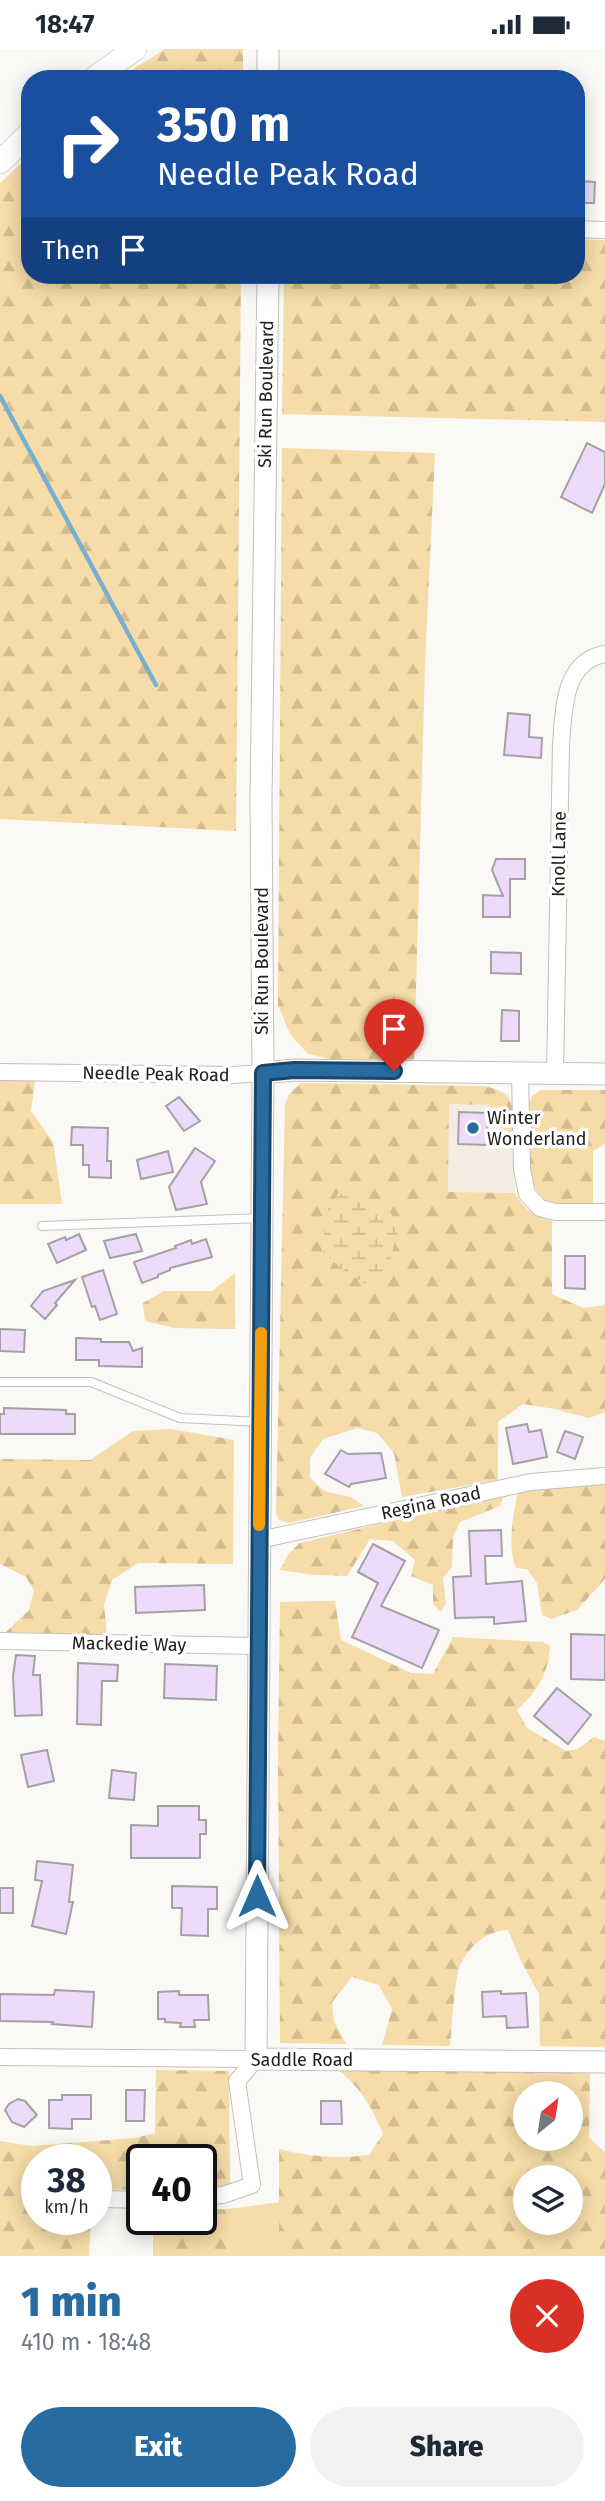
<!DOCTYPE html>
<html lang="en">
<head>
<meta charset="utf-8">
<style>
  :root { --surface:#fff; --page:#f2f2f3; --text:#1f2937; --muted:#747a83; --accent:#286ba1 }
  body { margin:0; font-family:"Fira Sans",sans-serif; background:var(--page); color:var(--text); height:100vh; display:flex; flex-direction:column; font-size:26px; white-space:nowrap }
  * { box-sizing:border-box; margin:0 }
  p { font-size:23px; color:var(--muted) }
  .icon { flex:none; width:38px; height:38px; fill:none; stroke:currentColor; stroke-width:2; stroke-linecap:round; stroke-linejoin:round }
  .map { position:relative; height:2207px; overflow:hidden }
  .sheet { display:flex; flex-direction:column; background:var(--surface); flex:1 }
  .sheet>* { flex:none }
  .top-card { position:absolute; left:21px; top:21px; width:564px; height:214px; border-radius:28px; box-shadow:0 4px 18px #0003; background:#1a4fa0; color:#fff; overflow:hidden }
  .needle { width:46px; rotate:30deg }
  .fabs { position:absolute; left:513px; top:2032px; display:grid; gap:14px }
  .fabs a { display:grid; place-items:center; width:70px; height:70px; border-radius:50%; background:var(--surface); box-shadow:0 4px 18px #0003; font-size:35px }
  .speed { position:absolute; left:21px; top:2095px; display:flex; gap:14px; font-size:35px; font-weight:700; text-align:center }
  .speed>* { display:grid; place-content:center; width:91px; height:91px; border-radius:50%; background:var(--surface); box-shadow:0 4px 18px #0003; line-height:1 }
  .speed small { font-size:18px; font-weight:400 }
  .speed .limit { border:4px solid #111; border-radius:10px; background:#fff; color:#111 }
  .pin { position:absolute; display:grid; place-items:center; width:60px; height:60px; color:#fff; margin:-72px -30px; border-radius:50% 50% 50% 0; rotate:-45deg; box-shadow:0 0 7px #0007 }
  .pin .icon { rotate:45deg }
  .me { position:absolute; width:77px; margin:-38px; rotate:0deg; stroke-linejoin:round; filter:drop-shadow(0 0 5px #0008) }
  .turn { display:flex; align-items:center; gap:24px; height:147px; padding:0 21px; font-size:32px }
  .turn .icon { width:91px; height:91px; stroke-width:2.5 }
  .turn b { display:block; font-size:49px; line-height:60px }
  .then { display:flex; align-items:center; height:66px; padding:0 21px; background:#0003; gap:14px; font-size:26px }
  .round { display:grid; place-items:center; flex:none; width:74px; height:74px; border-radius:37px; background:var(--page) }
  .overview { display:flex; align-items:center; justify-content:space-between; height:119px; padding:0 21px }
  h1 { font-size:42px; font-weight:800; line-height:52px; color:var(--accent) }
  .cta { display:flex; gap:14px; margin-top:auto; padding:14px 21px }
  .cta a { flex:1; height:80px; border-radius:42px; background:var(--accent); color:#fff; font-size:28px; font-weight:800; line-height:80px; text-align:center }
  .cta a+a { background:var(--page); color:var(--text) }
  .status { display:flex; justify-content:space-between; align-items:center; height:49px; padding:0 35px; background:var(--surface); direction:ltr }
  .status svg { height:19px; fill:currentColor }
  .map>svg:first-child { display:block }
</style>
</head>
<body>
<div class="status"><b>18:47</b><svg viewBox="0 0 49 12"><path d="M0 12V9h3v3zM5 12V6h3v6zM10 12V3h3v9zM15 12V0h3v12zM26 1h20v11H26zM47 4h2v5h-2z"/></svg></div>
<div class="map">
<svg width="605" height="2207" viewBox="0 0 605 2207">
  <defs>
    <pattern id="forest-firs" width="22" height="20" patternUnits="userSpaceOnUse" patternTransform="scale(1.75)"><rect width="22" height="20" fill="#f5dca8"/><path d="M5 1l3.5 6h-7zM16 11l3.5 6h-7z" fill="#d2bc90"/></pattern>
    <pattern id="wetland-marsh" width="20" height="14" patternUnits="userSpaceOnUse" patternTransform="scale(1.75)"><rect width="20" height="14" fill="#f5dca8"/><path d="M1 5h8M5 5V1M11 12h8M15 12V8" fill="none" stroke="#d2bc90"/></pattern>
  </defs>
  <rect width="100%" height="100%" fill="#fbf9f5"/>
  <!-- built -->
  <path fill="#f4eee2" d="M449,1037H484L497,1040L509,1046L513,1056L515,1144H448Z"/>
  <!-- grass -->
  <path fill="#f5dca8" d="M279,2153V2207H228V2160Z"/>
  <!-- forest -->
  <g fill="url(#forest-firs)" fill-rule="evenodd">
    <path d="M165,0H243V30H118Z"/>
    <path d="M30,106V226H241L236,782L0,770V134Z"/>
    <path d="M576,190L605,191V373L282,365L284,226H576Z"/>
    <path d="M282,399L435,404L425,615L414,1013L335,1011L308,1005L290,985L278,956Z"/>
    <path d="M0,1032H35L31,1062L53,1093L62,1155H0Z"/>
    <path d="M301,1034L484,1037C521,1045 513,1067 514,1097L502,1086L498,1062L488,1056L449,1055L448,1143L515,1144C524,1161 534,1166 552,1172V1245L583,1259L605,1256V1363L589,1369L555,1360L523,1355L498,1373V1431L402,1448L394,1404L377,1384L357,1379L323,1390L310,1409V1429L324,1442L351,1448L364,1457L289,1474L279,1471L276,1464L285,1056L289,1045Z"/>
    <path d="M541,1041H605V1095L593,1102V1155H559L545,1151L537,1142L530,1126L528,1058L532,1047Z"/>
    <path d="M235,1224V1280L174,1279L145,1272L143,1254L164,1242H212Z"/>
    <path d="M171,1380L234,1391L233,1515L138,1514L112,1531L104,1556L107,1586L6,1583L29,1561L34,1541L26,1528L0,1515V1410L90,1411L133,1382Z"/>
    <path d="M605,1435V1530L577,1561L551,1570L542,1566L537,1534L527,1520L516,1519C507,1497 513,1466 518,1443Z"/>
    <path d="M504,1445L500,1457L460,1473L453,1488L452,1518L443,1529L446,1555L441,1563L433,1555V1536L411,1527L415,1511L393,1492L370,1490L347,1527L314,1526L280,1521L289,1504L300,1494Z"/>
    <path d="M335,1552L341,1591L411,1624L433,1625L453,1588L543,1593L550,1597C548,1626 538,1641 517,1661L527,1679L566,1702L578,1700L594,1688L605,1692V1998L540,1997L539,1945L521,1912L508,1881C488,1881 471,1896 461,1914C454,1927 452,1980 450,1997L382,1996L392,1960L379,1936L352,1928L332,1953L334,1972L346,1995L280,1994L278,1707L280,1553Z"/>
    <path d="M156,2021L229,2022L230,2137L201,2139V2110H142V2141L96,2140V2110H37V2170H91L89,2207H0V2092L32,2097L134,2089L155,2084Z"/>
    <path d="M339,2021L590,2024L589,2089L605,2103V2207H279V2100C309,2108 339,2110 369,2106L383,2085C372,2058 362,2041 339,2021ZM525,2044H570V2090H525ZM525,2128H570V2174H525Z"/>
    <path d="M228,2160V2207H153V2170H201V2161Z"/>
  </g>
  <!-- wetland -->
  <path fill="url(#wetland-marsh)" d="M338,1144L389,1162L399,1177L391,1208L372,1239L343,1221L322,1202L326,1164Z"/>
  <g fill="none" stroke-linecap="round" stroke-linejoin="round">
    <!-- stream -->
    <path stroke="#7aafd1" stroke-width="4.5" d="M0,347L156,636"/>
  </g>
  <!-- building -->
  <g fill="#eedbf9" stroke="#a4a1a6" stroke-width="2">
    <path d="M576,132L595,133L594,154H576Z"/>
    <path d="M587,394L605,403V435L592,464L561,448Z"/>
    <path d="M508,664L530,666L529,688L542,689L541,709L504,706Z"/>
    <path d="M496,810H525V830H510V868H483V846L503,847L492,821Z"/>
    <path d="M491,903L521,904V925L491,924Z"/>
    <path d="M502,961L519,962V992H501Z"/>
    <path d="M179,1048L200,1072L184,1082L166,1057Z"/>
    <path d="M459,1063L488,1064L487,1096L458,1095Z"/>
    <path d="M72,1078L108,1079L107,1112H111V1129L89,1128V1116H83V1096H71Z"/>
    <path d="M195,1099L215,1112L201,1133L207,1155L176,1161L169,1138Z"/>
    <path d="M168,1102L173,1123L141,1130L137,1111Z"/>
    <path d="M79,1185L86,1201L57,1214L48,1195L65,1188L66,1191Z"/>
    <path d="M136,1185L142,1202L110,1209L104,1192Z"/>
    <path d="M206,1190L212,1208L170,1219V1221L158,1226V1228L142,1234L134,1213L176,1199L175,1197L191,1191L192,1195Z"/>
    <path d="M565,1207H585V1240L565,1239Z"/>
    <path d="M103,1221L117,1265L100,1271L95,1257L92,1258L82,1228Z"/>
    <path d="M75,1231L55,1254L57,1256L45,1270L31,1257L43,1242Z"/>
    <path d="M0,1280L25,1281L24,1303L0,1302Z"/>
    <path d="M76,1289L101,1290V1293H129L133,1302L142,1299V1318L99,1317V1311H76Z"/>
    <path d="M4,1359L66,1361V1365H75V1385H0V1365H4Z"/>
    <path d="M527,1375L529,1383L541,1381L547,1408L513,1415L506,1379Z"/>
    <path d="M565,1382L583,1388L575,1410L557,1403Z"/>
    <path d="M341,1401L348,1405L381,1404L386,1429L351,1435L349,1438L325,1425Z"/>
    <path d="M501,1481L502,1507H485L486,1535L522,1532L526,1572L494,1575V1568L455,1569L453,1528L471,1527L469,1482Z"/>
    <path d="M373,1495L405,1512L381,1557L439,1581L422,1619L352,1588L378,1534L358,1523Z"/>
    <path d="M204,1536L205,1561L136,1564L135,1538Z"/>
    <path d="M571,1585L605,1586V1631L571,1630Z"/>
    <path d="M16,1606L35,1607L33,1626H40L42,1666L15,1667L13,1627Z"/>
    <path d="M78,1614L118,1616L117,1632H102L101,1676L77,1675Z"/>
    <path d="M165,1615L217,1617L216,1651L164,1649Z"/>
    <path d="M557,1639L591,1666L568,1695L534,1667Z"/>
    <path d="M47,1701L54,1732L28,1738L21,1706Z"/>
    <path d="M112,1721L136,1724L134,1751L109,1749Z"/>
    <path d="M158,1757H199V1771H206V1785H200V1809H131V1776L158,1777Z"/>
    <path d="M37,1812L73,1816L69,1853H73L66,1885L32,1877L42,1832L35,1831Z"/>
    <path d="M172,1837L217,1838V1860H208V1887L181,1886L182,1859H172Z"/>
    <rect x="0" y="1839" width="13" height="25"/>
    <path d="M55,1941L94,1943L92,1978L52,1975L53,1973L0,1972V1945L54,1946Z"/>
    <path d="M179,1942V1946H208L209,1971H194L195,1978H180L181,1974L165,1973V1970H158V1943Z"/>
    <path d="M501,1942V1945L526,1944L528,1978L507,1979L506,1967L483,1968L482,1943Z"/>
    <path d="M126,2041H145L144,2072H126Z"/>
    <path d="M62,2046H91V2070H72V2080L49,2079V2051H62Z"/>
    <path d="M18,2050L25,2052L37,2066L24,2078L12,2073L5,2061L9,2055Z"/>
    <path d="M321,2052H341L342,2075H321Z"/>
  </g>
  <g fill="none" stroke-linecap="round" stroke-linejoin="round">
    <defs>
      <g id="service">
        <path d="M271,27L396,29"/>
        <path d="M42,1177L261,1169"/>
        <path d="M0,1333H91L180,1369L260,1373"/>
      </g>
      <g id="minor">
        <path d="M576,180L605,181"/>
        <path d="M0,1023L232,1026L263,1024"/>
        <path d="M520,1024L522,1120L527,1145L540,1159L556,1163H605"/>
        <path d="M555,1025L561,695C564,661 563,612 605,605"/>
        <path d="M259,1491L531,1433L605,1427"/>
        <path d="M0,1592L259,1597"/>
        <path d="M0,2008L256,2010"/>
        <path d="M201,2148L223,2146L252,2136L237,2032L256,2010"/>
        <path d="M105,2150L142,2151"/>
      </g>
      <g id="tertiary">
        <path d="M268,0V30"/>
        <path d="M268,226L261,750L263,1024L256,2010L605,2013"/>
        <path d="M263,1024L294,1021L605,1025"/>
      </g>
      <g id="secondary">
        <path d="M93,30L135,0"/>
        <path d="M0,113L30,84"/>
      </g>
    </defs>
    <!-- service casing -->
    <use href="#service" stroke="#c2c0bb" stroke-width="10"/>
    <!-- minor casing -->
    <use href="#minor" stroke="#c2c0bb" stroke-width="18"/>
    <!-- tertiary casing -->
    <use href="#tertiary" stroke="#c2c0bb" stroke-width="23"/>
    <!-- secondary casing -->
    <use href="#secondary" stroke="#c2c0bb" stroke-width="24"/>
    <!-- service -->
    <use href="#service" stroke="#fff" stroke-width="8"/>
    <!-- minor -->
    <use href="#minor" stroke="#fff" stroke-width="16"/>
    <!-- tertiary -->
    <use href="#tertiary" stroke="#fff" stroke-width="21"/>
    <!-- secondary -->
    <use href="#secondary" stroke="#fff" stroke-width="23"/>
  </g>
  <g fill="none" stroke-linecap="round" stroke-linejoin="round">
    <defs>
      <path id="route" d="M257,1847L263,1024L294,1021L394,1022"/>
    </defs>
    <!-- route casing -->
    <use href="#route" stroke="#1a4669" stroke-width="18"/>
    <!-- route -->
    <use href="#route" stroke="#286ba1" stroke-width="12"/>
    <!-- slow -->
    <path stroke="#f59e0b" stroke-width="12" d="M259,1476L261,1284"/>
  </g>
  <!-- markers -->
  <circle fill="#286ba1" stroke="#fff" stroke-width="2.5" cx="473" cy="1079" r="7"/>
  <g text-anchor="middle" stroke-width="7" stroke-linejoin="round" paint-order="stroke">
    <!-- street labels -->
    <g font-size="18" fill="#21201f" stroke="#fff">
      <text transform="translate(266 345) rotate(-89)" y="6">Ski Run Boulevard</text>
      <text transform="translate(559 805) rotate(-89)" y="6">Knoll Lane</text>
      <text transform="translate(262 912) rotate(-90)" y="6">Ski Run Boulevard</text>
      <text transform="translate(156 1025) rotate(1)" y="6">Needle Peak Road</text>
      <text transform="translate(431 1454) rotate(-12)" y="6">Regina Road</text>
      <text transform="translate(129 1595) rotate(1)" y="6">Mackedie Way</text>
      <text x="302" y="2017">Saddle Road</text>
    </g>
    <!-- poi labels -->
    <g font-size="18" fill="#21201f" stroke="#fff" text-anchor="start">
      <text x="487" y="1075">Winter<tspan x="487" dy="21">Wonderland</tspan></text>
    </g>
  </g>
</svg>
<div class="fabs">
<a><svg class="needle" viewBox="-14 -14 28 28"><path d="M0-13l5 13h-10z" fill="#e53935"/><path d="M0 13l5-13h-10z" fill="#747a83"/></svg></a>
<a><svg class="icon" aria-label="layers" viewBox="0 0 24 24"><path d="M12 4l9 5-9 5-9-5zM3 14l9 5 9-5"/></svg></a>
</div>
<div class="speed"><div>38<small>km/h</small></div><div class="limit">40</div></div>
<div class="pin" style="left:394px;top:1022px;background:#d93025"><svg class="icon" aria-label="arrive" viewBox="0 0 24 24"><path d="M6 21V4h12l-3 4 3 4H6"/></svg></div>
<svg class="me" style="left:257px;top:1847px" viewBox="-20 -20 40 40"><path d="M0-17L14 15 0 8-14 15z" fill="#286ba1" stroke="#fff" stroke-width="4"/></svg>
<div class="top-card">
<div class="turn"><svg class="icon" aria-label="right" viewBox="0 0 24 24"><path d="M7 20v-9h11M14 6l5 5-5 5"/></svg><div><b>350 m</b>Needle Peak Road</div></div>
<div class="then">Then<svg class="icon" aria-label="arrive" viewBox="0 0 24 24"><path d="M6 21V4h12l-3 4 3 4H6"/></svg></div>
</div>
</div>
<section class="sheet">
<div class="overview"><div><h1>1 min</h1><p>410 m · 18:48</p></div><a class="round" style="background:#d93025;color:#fff"><svg class="icon" aria-label="close" viewBox="0 0 24 24"><path d="M6 6l12 12M18 6L6 18"/></svg></a></div>
<div class="cta"><a>Exit</a><a>Share</a></div>
</section>
</body>
</html>
